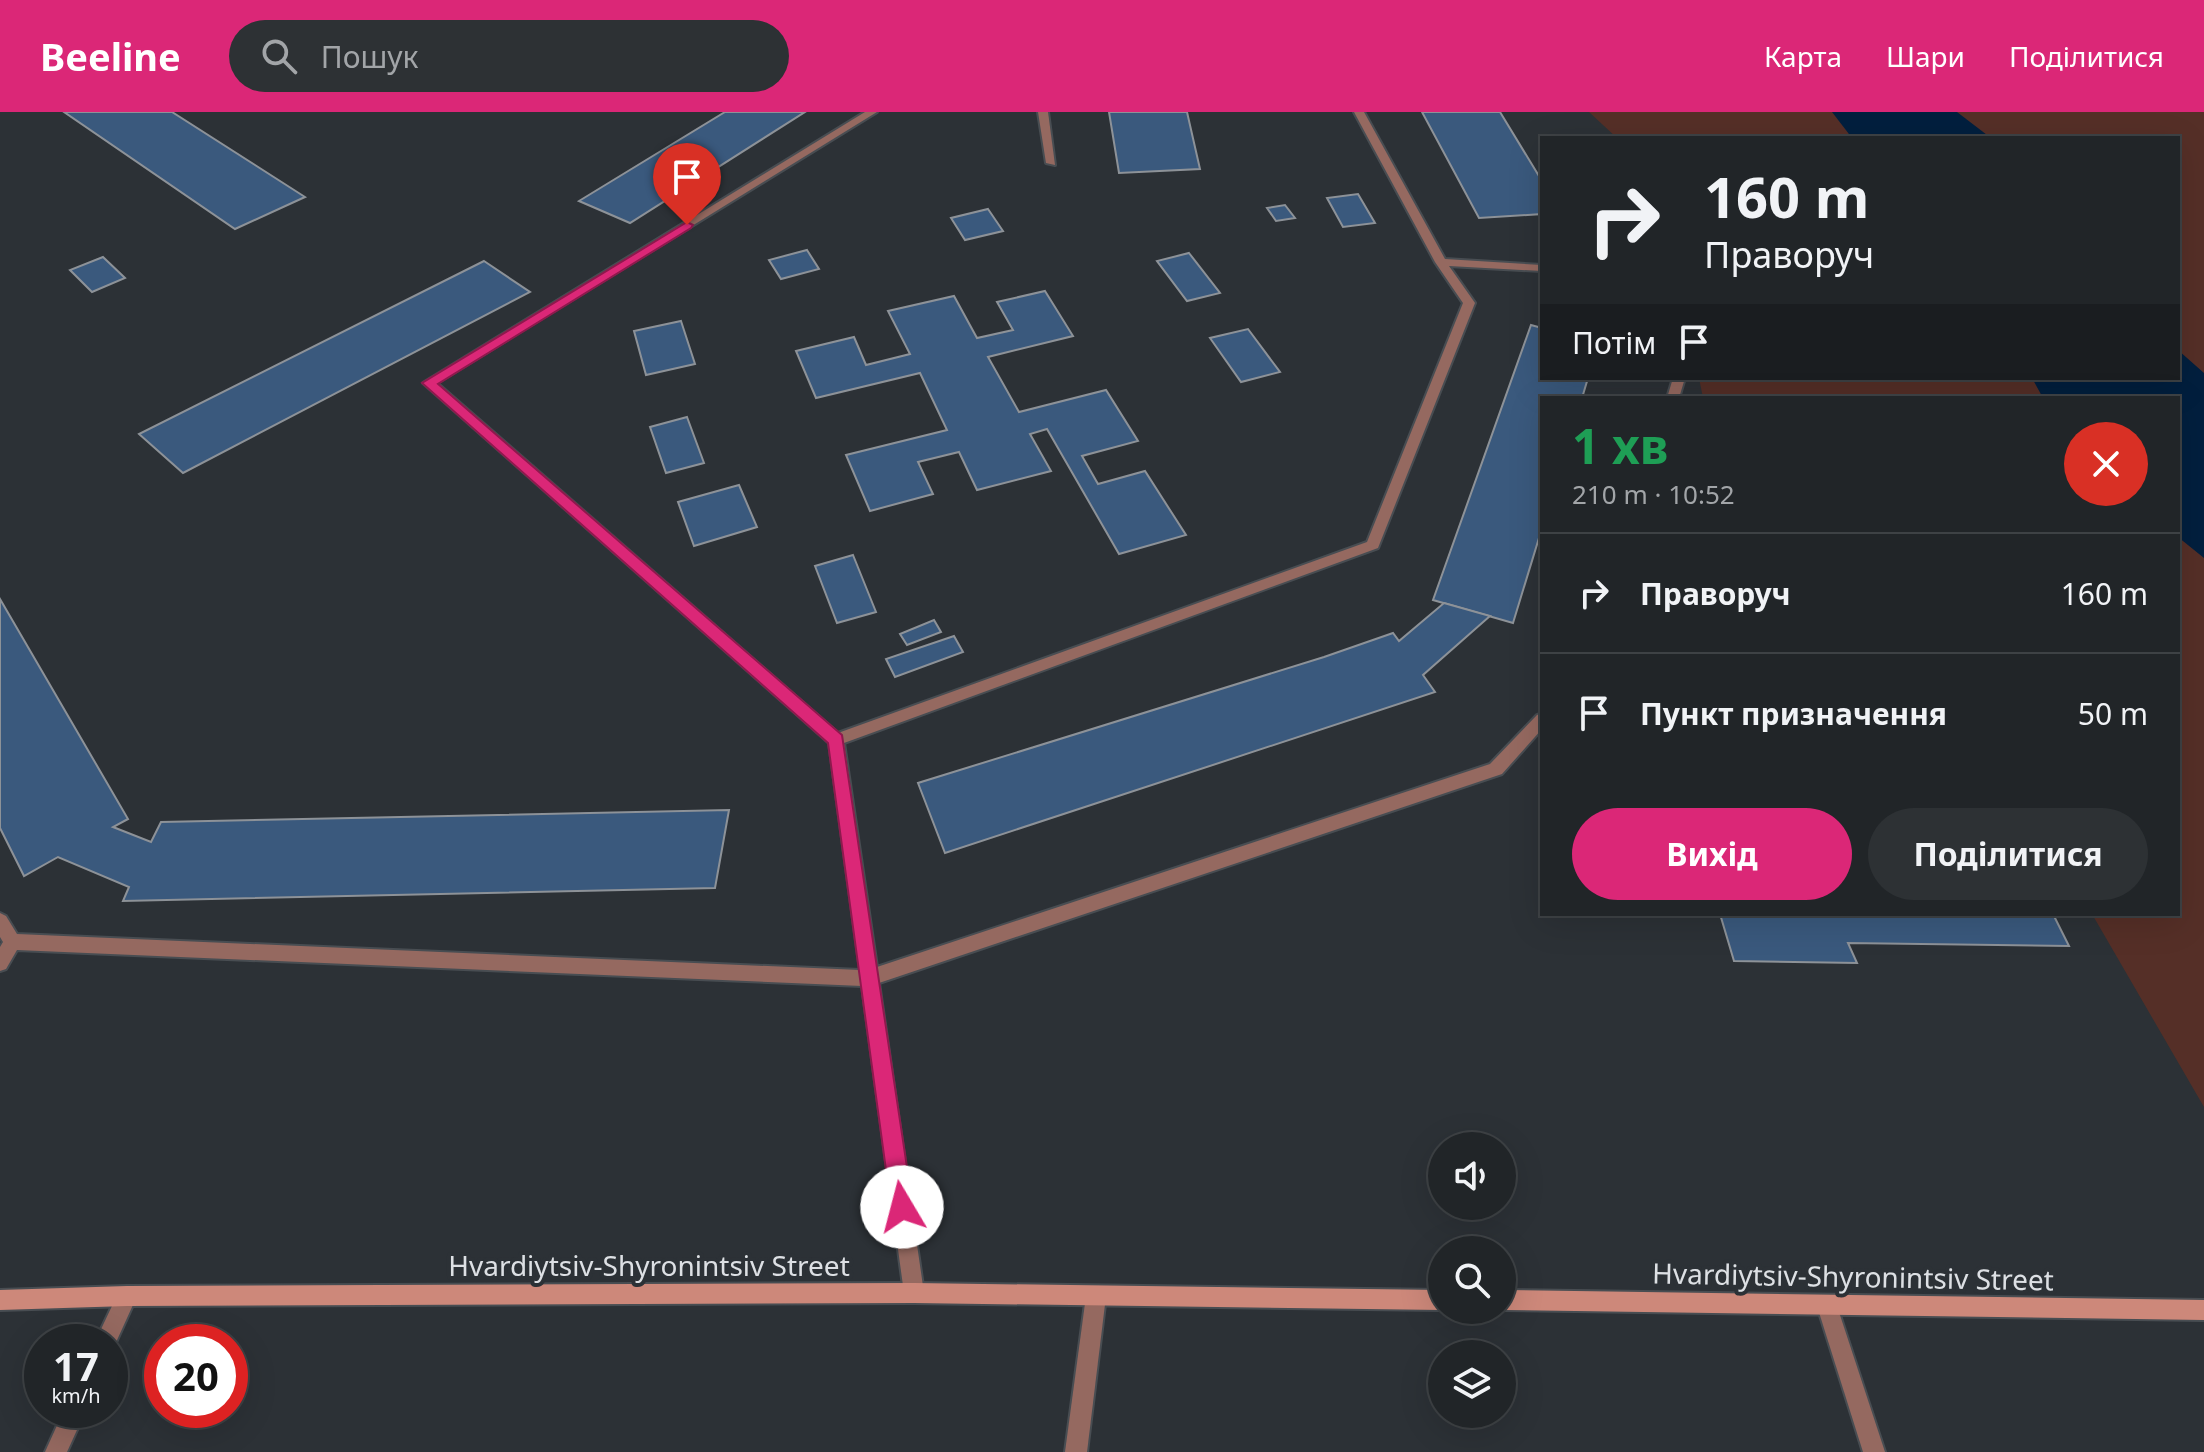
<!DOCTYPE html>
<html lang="uk">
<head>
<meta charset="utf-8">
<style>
  :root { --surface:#212528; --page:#2d3134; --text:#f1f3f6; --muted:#a2a5a8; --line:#3e4245; --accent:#db2777 }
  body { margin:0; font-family:"Noto Sans",sans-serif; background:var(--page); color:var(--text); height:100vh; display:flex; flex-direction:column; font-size:30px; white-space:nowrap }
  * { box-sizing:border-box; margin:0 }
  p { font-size:26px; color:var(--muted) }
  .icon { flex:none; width:44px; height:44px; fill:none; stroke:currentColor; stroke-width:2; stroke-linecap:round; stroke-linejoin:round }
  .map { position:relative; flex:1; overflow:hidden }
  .drawer { position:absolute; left:1540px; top:284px; width:640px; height:520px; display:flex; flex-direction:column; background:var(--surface); border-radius:0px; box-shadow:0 8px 32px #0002,0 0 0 2px var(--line) }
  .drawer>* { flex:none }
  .guide { position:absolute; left:1540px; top:24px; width:640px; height:244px; border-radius:0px; box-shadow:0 8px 32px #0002,0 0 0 2px var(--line); background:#212528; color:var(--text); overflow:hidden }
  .fabs { position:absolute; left:1428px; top:1020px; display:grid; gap:16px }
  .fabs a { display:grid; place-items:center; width:88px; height:88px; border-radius:50%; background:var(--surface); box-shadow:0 8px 32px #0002,0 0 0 2px var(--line); font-size:40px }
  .speed { position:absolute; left:24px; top:1212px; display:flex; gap:16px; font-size:40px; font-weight:700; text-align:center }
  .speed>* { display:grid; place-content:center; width:104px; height:104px; border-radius:50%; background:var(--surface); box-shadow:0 8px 32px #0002,0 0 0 2px var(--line); line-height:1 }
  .speed small { font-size:20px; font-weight:400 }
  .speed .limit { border:12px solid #d22; background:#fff; color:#111 }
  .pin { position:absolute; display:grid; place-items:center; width:68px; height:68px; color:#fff; margin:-82px -34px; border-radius:50% 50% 50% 0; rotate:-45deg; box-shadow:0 0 8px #0007 }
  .pin .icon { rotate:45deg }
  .me { position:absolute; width:88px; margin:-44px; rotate:352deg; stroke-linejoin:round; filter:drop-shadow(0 0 6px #0008) }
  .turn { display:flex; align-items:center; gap:28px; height:168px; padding:0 32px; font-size:36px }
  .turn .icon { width:104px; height:104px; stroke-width:2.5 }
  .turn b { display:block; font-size:56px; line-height:68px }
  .then { display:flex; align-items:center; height:76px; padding:0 32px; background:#0003; gap:16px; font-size:30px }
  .round { display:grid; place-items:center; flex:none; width:84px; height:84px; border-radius:42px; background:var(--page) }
  .headline { display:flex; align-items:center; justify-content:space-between; height:136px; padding:0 32px }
  h1 { font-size:48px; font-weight:700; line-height:60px; color:#1e9e55 }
  .primary-button { display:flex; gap:16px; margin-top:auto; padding:16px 32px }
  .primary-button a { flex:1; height:92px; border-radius:48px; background:var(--accent); color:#fff; font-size:32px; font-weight:700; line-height:92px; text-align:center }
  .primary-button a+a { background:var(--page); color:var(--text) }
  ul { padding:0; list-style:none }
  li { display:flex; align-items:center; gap:24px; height:120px; padding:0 32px; border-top:2px solid var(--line) }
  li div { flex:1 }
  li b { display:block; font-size:30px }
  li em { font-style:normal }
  header { display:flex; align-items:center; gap:48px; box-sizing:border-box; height:112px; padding:0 40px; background:var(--accent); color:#fff }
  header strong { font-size:38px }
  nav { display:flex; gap:44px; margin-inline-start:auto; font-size:28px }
  .search { width:560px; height:72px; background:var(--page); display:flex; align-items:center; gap:20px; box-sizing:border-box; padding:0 28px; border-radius:44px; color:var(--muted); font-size:30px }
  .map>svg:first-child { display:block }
</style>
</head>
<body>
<header>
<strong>Beeline</strong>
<div class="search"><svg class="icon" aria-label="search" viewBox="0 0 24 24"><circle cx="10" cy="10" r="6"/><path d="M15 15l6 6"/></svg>Пошук</div>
<nav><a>Карта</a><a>Шари</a><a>Поділитися</a></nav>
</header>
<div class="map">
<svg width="2204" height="1340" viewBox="0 0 2204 1340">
  <rect width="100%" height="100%" fill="#2c3136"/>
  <!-- green -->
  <path fill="#552f27" d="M1589,0H2204V995L2092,802H2178V286H1703L1699,266H2178V26H1617Z"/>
  <!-- water -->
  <g fill="#021f3e">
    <path d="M1832,0H1957L1991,26H1852Z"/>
    <path d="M2178,238L2204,261V446L2178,425V286H2043L2032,266H2178Z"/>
  </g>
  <!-- building -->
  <g fill="#3a597d" stroke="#8d9298" stroke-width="2">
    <path d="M64,0H172L305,85L235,117Z"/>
    <path d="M725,0H805L630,111L579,89Z"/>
    <path d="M1109,0H1187L1200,57L1119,61Z"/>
    <path d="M1422,0H1500L1542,69V102L1479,106Z"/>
    <path d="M1358,82L1375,111L1343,115L1327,86Z"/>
    <path d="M1285,93L1295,106L1276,109L1267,96Z"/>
    <path d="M988,97L1003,119L965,128L951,106Z"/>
    <path d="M807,138L819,157L781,167L769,148Z"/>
    <path d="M1189,141L1220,181L1187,189L1157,149Z"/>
    <path d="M103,145L125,166L92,180L70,158Z"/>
    <path d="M484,149L530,180L183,361L139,322Z"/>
    <path d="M1045,179L1073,224L988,245L1019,300L1106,278L1138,329L1082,344L1098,372L1145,359L1186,423L1119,442L1047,317L1030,322L1051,359L977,378L959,340L918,350L933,382L870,399L846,343L947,318L920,261L816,286L796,239L854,225L866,253L910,242L888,199L954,184L977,226L1013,218L997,190Z"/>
    <path d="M681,209L695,252L646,263L634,219Z"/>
    <path d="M1531,213L1542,216V266H1588L1582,286H1542V416L1513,511L1433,488Z"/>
    <path d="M1248,217L1280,260L1241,270L1210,226Z"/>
    <path d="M687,305L704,351L666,361L650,315Z"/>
    <path d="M739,373L757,415L694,434L678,390Z"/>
    <path d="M853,443L876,500L837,511L815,454Z"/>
    <path d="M0,487L128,707L113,715L151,730L161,710L729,698L715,776L123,789L129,775L58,745L24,764L0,716Z"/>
    <path d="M1444,491L1490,504L1423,563L1435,580L945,741L918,671L1324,545L1393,521L1399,529Z"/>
    <path d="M934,508L941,520L907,533L900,522Z"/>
    <path d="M954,524L963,540L895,565L886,547Z"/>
    <path d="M1720,802H2053L2069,834L1848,831L1857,851L1734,849Z"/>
  </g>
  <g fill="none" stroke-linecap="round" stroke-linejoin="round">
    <defs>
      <g id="lane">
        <path d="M865,0H877L437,271L838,621L1367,430L1463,191L1435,150L1354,0H1364L1445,147L1542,153V159L1449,154L1475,191L1378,436L844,631L877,855L1490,652L1537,603L1542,601V617L1502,662L879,871L924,1181L921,1188L914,1191L907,1188L904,1181L862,874L17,838L6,857L0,859V835L3,830L0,825V801L6,804L17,822L860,858L829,631L423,271Z"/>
        <path d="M1038,0H1048L1055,53L1046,51Z"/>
        <path d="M1673,266H1685L1679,286H1667Z"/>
        <path d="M127,1174L134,1177L137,1184L113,1237L110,1239V1230H95L120,1177Z"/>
        <path d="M1096,1174L1103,1177L1106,1184L1087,1340H1065L1086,1184L1089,1177Z"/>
        <path d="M64,1298H86L67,1340H45Z"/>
      </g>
      <path id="street" d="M1827,1184L1834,1187L1837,1194L1885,1340H1863L1817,1194L1820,1187Z"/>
      <g id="secondary">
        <path d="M914,1171L1442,1178L1443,1198L914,1191L127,1194L0,1198V1178L127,1174Z"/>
        <path d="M1502,1178L2204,1188V1208L1502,1198Z"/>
      </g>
    </defs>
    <!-- lane casing -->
    <use href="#lane" stroke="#484d52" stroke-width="4"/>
    <!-- street casing -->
    <use href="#street" stroke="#484d52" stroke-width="4"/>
    <!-- secondary casing -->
    <use href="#secondary" stroke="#484d52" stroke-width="4"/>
    <!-- lane -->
    <use href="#lane" fill="#956960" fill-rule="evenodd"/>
    <!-- street -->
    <use href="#street" fill="#956960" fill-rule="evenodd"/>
    <!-- secondary -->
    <use href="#secondary" fill="#cd887a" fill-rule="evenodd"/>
  </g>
  <!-- route -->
  <path fill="#db2777" stroke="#8e194d" stroke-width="2" d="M687,110L693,113L691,116L438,272L842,623L913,1095L910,1103L902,1106L894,1103L891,1095L828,631L422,271Z"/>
  <g text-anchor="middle" stroke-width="8" stroke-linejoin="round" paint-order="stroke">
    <!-- near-street labels -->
    <g font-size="28" fill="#dde0e4" stroke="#2c3136">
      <text x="649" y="1164">Hvardiytsiv-Shyronintsiv Street</text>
      <text transform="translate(1853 1165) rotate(1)" y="10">Hvardiytsiv-Shyronintsiv Street</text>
    </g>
  </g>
</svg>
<div class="fabs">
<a><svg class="icon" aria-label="sound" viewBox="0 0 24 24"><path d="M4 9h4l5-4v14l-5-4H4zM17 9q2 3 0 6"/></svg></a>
<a><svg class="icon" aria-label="search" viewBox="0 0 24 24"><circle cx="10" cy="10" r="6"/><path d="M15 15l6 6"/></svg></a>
<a><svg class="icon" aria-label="layers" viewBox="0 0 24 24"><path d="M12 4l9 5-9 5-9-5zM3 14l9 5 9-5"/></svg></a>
</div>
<div class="speed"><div>17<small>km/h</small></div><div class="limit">20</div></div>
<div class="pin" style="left:687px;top:113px;background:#d93025"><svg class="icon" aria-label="arrive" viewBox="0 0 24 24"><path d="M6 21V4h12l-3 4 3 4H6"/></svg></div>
<svg class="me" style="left:902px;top:1095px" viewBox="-20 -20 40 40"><circle r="19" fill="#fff"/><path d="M0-13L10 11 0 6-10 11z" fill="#db2777"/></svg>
<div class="guide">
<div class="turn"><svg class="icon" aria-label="right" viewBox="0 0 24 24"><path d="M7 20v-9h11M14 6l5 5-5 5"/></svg><div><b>160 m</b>Праворуч</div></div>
<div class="then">Потім<svg class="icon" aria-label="arrive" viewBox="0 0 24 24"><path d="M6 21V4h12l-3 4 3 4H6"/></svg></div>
</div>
<section class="drawer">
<div class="headline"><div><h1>1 хв</h1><p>210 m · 10:52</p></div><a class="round" style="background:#d93025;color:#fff"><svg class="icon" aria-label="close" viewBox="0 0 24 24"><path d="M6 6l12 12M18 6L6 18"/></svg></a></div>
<ul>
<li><svg class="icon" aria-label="right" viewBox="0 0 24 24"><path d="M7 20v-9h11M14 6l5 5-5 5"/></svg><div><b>Праворуч</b></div><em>160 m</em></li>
<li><svg class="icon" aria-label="arrive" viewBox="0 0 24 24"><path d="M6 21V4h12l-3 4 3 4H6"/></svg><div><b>Пункт призначення</b></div><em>50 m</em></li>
</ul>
<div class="primary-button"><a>Вихід</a><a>Поділитися</a></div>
</section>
</div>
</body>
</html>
